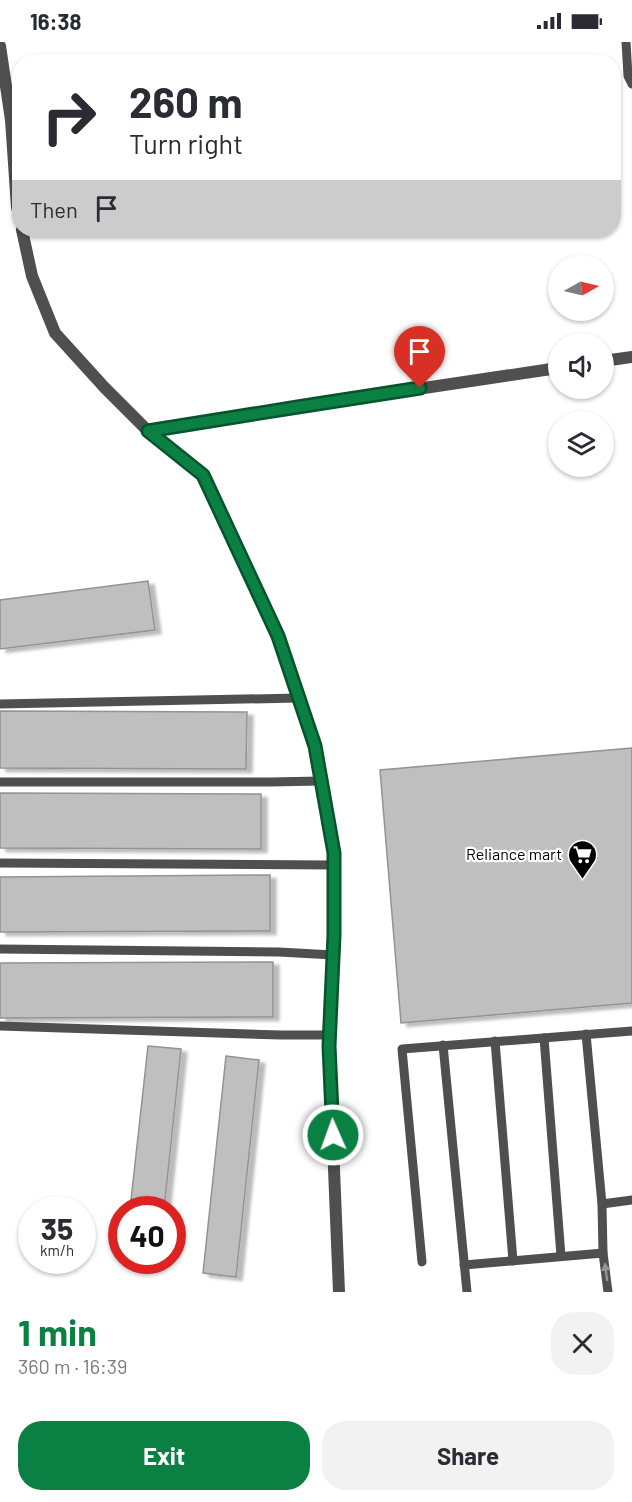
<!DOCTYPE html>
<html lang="en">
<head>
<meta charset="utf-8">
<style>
  :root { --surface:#fff; --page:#f2f2f3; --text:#2b2b33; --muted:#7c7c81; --accent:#0b8043 }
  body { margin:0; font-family:Barlow,sans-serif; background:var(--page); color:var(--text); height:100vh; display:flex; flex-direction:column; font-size:22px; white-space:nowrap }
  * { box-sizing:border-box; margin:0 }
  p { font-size:20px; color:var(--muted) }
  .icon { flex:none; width:33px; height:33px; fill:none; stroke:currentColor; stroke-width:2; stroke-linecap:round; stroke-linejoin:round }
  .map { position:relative; height:1250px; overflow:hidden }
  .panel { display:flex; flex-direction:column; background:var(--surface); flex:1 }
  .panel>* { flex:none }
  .guide { position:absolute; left:12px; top:12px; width:609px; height:183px; border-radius:24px; box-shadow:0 2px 4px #0004; background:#fff; color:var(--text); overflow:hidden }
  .needle { width:39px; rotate:82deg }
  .fabs { position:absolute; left:548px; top:213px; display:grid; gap:12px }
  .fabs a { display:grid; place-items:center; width:66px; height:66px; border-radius:50%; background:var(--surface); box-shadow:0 2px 4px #0004; font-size:30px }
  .speed { position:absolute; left:18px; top:1154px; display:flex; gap:12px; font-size:30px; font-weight:700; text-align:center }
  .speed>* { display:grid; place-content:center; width:78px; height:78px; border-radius:50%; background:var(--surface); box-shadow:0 2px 4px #0004; line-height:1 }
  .speed small { font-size:15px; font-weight:400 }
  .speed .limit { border:9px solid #d22; background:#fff; color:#111 }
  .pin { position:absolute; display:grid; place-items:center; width:51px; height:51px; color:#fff; margin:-62px -26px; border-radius:50% 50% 50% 0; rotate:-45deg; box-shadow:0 0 6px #0007 }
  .pin .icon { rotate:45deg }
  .me { position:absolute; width:66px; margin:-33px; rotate:358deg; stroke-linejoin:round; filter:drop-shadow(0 0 4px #0008) }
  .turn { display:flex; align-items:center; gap:21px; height:126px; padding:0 18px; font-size:27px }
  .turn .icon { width:78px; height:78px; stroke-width:2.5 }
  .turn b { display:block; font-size:42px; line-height:51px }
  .then { display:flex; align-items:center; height:57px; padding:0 18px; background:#0003; gap:12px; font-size:22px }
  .round { display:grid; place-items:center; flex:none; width:63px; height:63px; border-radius:24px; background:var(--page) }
  .headline { display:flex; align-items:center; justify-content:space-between; height:102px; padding:0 18px }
  h1 { font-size:36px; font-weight:700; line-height:45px; color:var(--accent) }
  .primary-button { display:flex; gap:12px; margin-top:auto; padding:12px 18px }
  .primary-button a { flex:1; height:69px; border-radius:24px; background:var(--accent); color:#fff; font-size:24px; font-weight:700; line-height:69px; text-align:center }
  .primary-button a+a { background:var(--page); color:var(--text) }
  .status { display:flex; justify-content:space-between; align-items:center; height:42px; padding:0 30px; background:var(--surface); direction:ltr }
  .status svg { height:16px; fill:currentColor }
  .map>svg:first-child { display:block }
</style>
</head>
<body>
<div class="status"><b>16:38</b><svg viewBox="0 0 49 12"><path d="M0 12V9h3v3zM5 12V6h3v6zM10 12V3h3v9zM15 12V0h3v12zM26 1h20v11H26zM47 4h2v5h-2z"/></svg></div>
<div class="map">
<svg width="632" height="1250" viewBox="0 0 632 1250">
  <defs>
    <filter id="shadow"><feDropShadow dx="6" dy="3.5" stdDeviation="1.5" flood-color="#0004"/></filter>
  </defs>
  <rect width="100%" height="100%" fill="#fff"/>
  <!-- building -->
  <g fill="#bfbfbf" stroke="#939393" stroke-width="1.5" filter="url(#shadow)">
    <path d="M148,539L155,588L0,607V558Z"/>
    <path d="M0,669L247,670L246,727L0,726Z"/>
    <path d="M632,706V961L401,981L380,728Z"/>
    <path d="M0,751L261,752V807L0,806Z"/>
    <path d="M270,833V889L0,890V835Z"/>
    <path d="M273,920V975L0,976V921Z"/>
    <path d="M148,1004L181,1007L164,1167H130Z"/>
    <path d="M226,1014L259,1018L236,1235L203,1231Z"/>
    <path d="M125,1218H159L158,1224L124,1221Z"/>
  </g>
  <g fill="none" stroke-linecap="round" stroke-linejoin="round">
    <!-- service -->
    <g stroke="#4f4f4f" stroke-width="9">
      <path d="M626,0L628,34L632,42"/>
      <path d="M0,662L298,656"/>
      <path d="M0,740H270L321,739"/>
      <path d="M0,821L334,823"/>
      <path d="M0,907L279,910L333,913"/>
      <path d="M0,984L281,993H330"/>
      <path d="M586,992L602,1162L603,1211L608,1250"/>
      <path d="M544,996L561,1214"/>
      <path d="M495,999L513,1219"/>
      <path d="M443,1003L467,1250"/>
      <path d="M602,1162L632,1158"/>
      <path d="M422,1220L402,1007L632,989"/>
      <path d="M464,1223L603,1211"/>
    </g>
    <!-- tertiary -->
    <g stroke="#4f4f4f" stroke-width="12">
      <path d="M0,4L11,78L17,165L20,178"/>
      <path d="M22,188L32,234L55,291L105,346L148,389L203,433L278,594L315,704L334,811V893L329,1004L339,1250"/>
      <path d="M603,319L632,315"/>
      <path d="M148,389L304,364L558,326"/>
    </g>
  </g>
  <!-- one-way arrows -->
  <defs><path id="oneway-solid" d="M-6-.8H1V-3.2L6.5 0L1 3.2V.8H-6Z" transform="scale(1.5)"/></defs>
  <use fill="#959595" href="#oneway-solid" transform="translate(606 1230) rotate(-98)"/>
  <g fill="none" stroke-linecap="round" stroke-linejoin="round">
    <defs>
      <path id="route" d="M333,1093L329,1004L334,893V811L315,704L278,594L203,433L148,389L304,364L420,346"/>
    </defs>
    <!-- route casing -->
    <use href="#route" stroke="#07532c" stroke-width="15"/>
    <!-- route -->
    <use href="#route" stroke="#0b8043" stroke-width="10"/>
  </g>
  <!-- icons -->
  <defs>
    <symbol id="supermarket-pin" viewBox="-11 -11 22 30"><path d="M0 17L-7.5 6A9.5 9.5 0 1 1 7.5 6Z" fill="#000" stroke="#fff"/><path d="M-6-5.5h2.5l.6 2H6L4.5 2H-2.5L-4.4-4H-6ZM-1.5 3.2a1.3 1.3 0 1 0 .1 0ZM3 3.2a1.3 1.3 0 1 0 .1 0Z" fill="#fff"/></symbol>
  </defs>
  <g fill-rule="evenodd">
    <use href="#supermarket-pin" x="566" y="796" width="33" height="45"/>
  </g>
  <g text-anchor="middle" stroke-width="4.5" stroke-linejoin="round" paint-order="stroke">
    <!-- poi labels -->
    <g font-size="16" fill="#000" stroke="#fff" text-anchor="end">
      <text x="562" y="818">Reliance mart</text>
    </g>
  </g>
</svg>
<div class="fabs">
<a><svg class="needle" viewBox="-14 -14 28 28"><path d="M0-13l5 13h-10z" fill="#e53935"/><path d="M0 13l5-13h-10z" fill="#7c7c81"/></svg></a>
<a><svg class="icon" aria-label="sound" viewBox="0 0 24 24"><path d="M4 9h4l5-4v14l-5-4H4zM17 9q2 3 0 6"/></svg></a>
<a><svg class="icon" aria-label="layers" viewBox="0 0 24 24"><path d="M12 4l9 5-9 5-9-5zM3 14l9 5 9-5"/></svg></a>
</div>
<div class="speed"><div>35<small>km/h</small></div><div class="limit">40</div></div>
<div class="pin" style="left:420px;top:346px;background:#d93025"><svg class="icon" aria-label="arrive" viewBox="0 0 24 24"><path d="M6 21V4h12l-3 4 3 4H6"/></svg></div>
<svg class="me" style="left:333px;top:1093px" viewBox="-20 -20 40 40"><circle r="17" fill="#0b8043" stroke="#fff" stroke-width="3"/><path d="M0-11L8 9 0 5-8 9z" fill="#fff"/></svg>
<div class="guide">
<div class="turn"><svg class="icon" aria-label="right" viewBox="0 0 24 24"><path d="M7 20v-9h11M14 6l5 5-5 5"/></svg><div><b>260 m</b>Turn right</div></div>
<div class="then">Then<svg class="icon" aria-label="arrive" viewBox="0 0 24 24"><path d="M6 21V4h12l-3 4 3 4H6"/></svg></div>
</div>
</div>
<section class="panel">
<div class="headline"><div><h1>1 min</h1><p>360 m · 16:39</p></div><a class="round"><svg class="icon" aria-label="close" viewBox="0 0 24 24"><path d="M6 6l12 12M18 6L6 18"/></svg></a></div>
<div class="primary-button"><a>Exit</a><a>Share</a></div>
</section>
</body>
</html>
